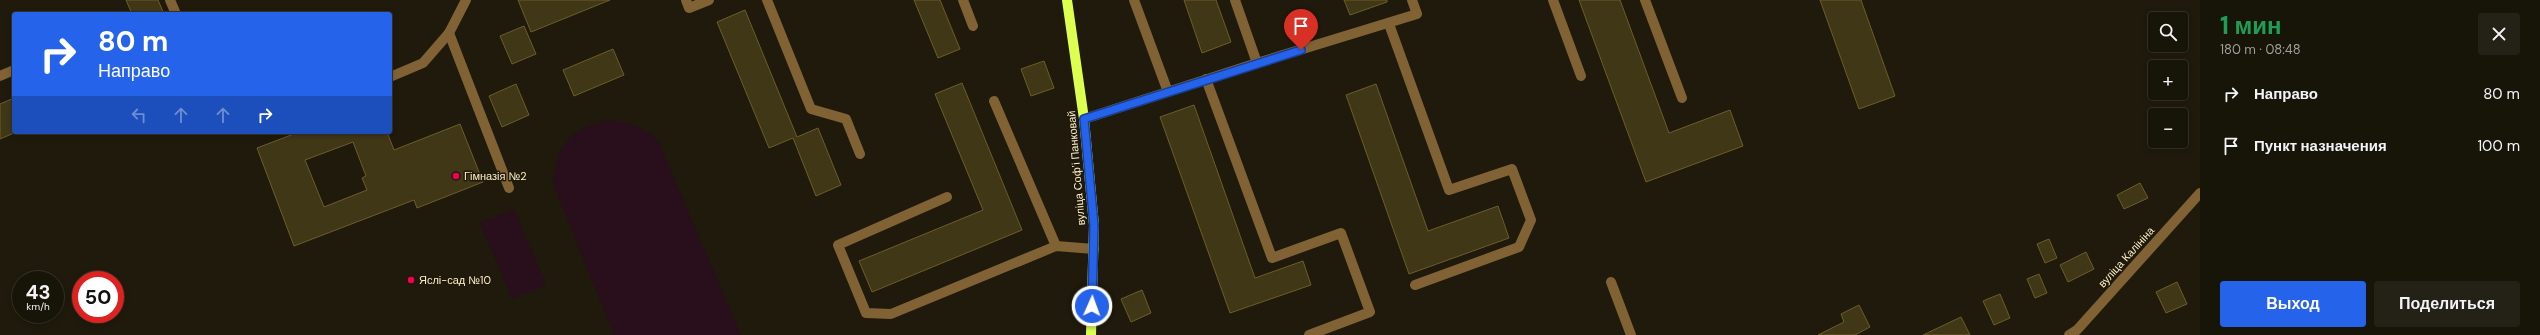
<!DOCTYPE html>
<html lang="ru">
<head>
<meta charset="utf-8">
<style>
  :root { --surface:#171408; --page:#242116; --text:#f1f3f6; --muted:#9e9e9c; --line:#363329; --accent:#2563eb }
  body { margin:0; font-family:"DM Sans",sans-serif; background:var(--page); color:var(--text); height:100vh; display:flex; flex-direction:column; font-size:15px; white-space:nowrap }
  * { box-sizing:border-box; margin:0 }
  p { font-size:13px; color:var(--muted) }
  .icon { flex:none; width:22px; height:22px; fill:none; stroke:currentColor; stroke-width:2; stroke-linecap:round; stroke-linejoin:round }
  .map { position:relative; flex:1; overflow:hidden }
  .side { display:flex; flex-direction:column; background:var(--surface); width:340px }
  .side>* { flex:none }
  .top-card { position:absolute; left:12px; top:12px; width:380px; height:122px; border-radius:4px; box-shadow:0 2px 6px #0003,0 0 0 1px var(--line); background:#2563eb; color:#fff; overflow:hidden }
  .fabs { position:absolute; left:2148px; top:12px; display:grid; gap:8px }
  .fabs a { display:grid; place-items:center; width:40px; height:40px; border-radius:4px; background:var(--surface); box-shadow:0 2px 6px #0003,0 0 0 1px var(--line); font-size:20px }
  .speed { position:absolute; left:12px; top:271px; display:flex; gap:8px; font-size:20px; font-weight:700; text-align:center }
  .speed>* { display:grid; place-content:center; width:52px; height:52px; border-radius:50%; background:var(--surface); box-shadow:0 2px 6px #0003,0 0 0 1px var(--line); line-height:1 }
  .speed small { font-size:10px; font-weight:400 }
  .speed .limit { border:6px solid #d22; background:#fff; color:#111 }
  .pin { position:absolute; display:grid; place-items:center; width:34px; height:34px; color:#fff; margin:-41px -17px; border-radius:50% 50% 50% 0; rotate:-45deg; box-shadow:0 0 4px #0007 }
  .pin .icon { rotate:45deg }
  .me { position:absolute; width:44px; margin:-22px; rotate:2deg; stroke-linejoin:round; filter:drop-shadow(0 0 3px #0008) }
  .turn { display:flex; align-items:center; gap:14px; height:84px; padding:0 20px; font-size:18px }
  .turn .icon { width:52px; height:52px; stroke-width:2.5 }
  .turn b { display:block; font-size:28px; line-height:34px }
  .lanes { display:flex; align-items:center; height:38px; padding:0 20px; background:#0003; justify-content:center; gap:20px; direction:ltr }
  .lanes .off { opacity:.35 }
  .round { display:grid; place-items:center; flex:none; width:42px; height:42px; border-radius:4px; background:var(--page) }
  .headline { display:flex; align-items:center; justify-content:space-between; height:68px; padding:0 20px }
  h1 { font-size:24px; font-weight:800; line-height:30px; color:#1e9e55 }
  .action { display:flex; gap:8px; margin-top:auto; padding:8px 20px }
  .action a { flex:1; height:46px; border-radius:4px; background:var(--accent); color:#fff; font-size:16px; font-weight:800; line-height:46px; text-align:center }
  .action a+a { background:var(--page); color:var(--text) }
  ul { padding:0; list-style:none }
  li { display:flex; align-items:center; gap:12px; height:52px; padding:0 20px }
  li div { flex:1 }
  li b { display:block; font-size:15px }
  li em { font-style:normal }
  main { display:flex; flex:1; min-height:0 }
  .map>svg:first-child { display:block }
</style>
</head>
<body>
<main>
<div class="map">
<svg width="2200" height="335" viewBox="0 0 2200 335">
  <rect width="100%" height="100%" fill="#1f1a0b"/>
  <!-- green -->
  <g fill="#290e1b">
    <path d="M608,120C631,123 643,125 659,143L741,335H614L553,184C556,145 569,130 608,120Z"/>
    <path d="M514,209L546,285L512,299L480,223Z"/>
  </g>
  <!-- building -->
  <g fill="#403717" stroke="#6d5d28" fill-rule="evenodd">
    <path d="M126,0H158L164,14H132Z"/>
    <path d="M518,0H610L531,32Z"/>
    <path d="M914,0H940L960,49L938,58Z"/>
    <path d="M1184,0H1216L1231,42L1202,53Z"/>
    <path d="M1344,0H1387V2L1350,15Z"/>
    <path d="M1579,0H1620L1669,133L1730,110L1743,146L1646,182Z"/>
    <path d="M1820,0H1861L1895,96L1859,109Z"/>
    <path d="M745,10L797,137L818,128L841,185L816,196L793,138L769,148L717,22Z"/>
    <path d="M524,26L536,54L512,64L500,36Z"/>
    <path d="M613,49L624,75L574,96L563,70Z"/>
    <path d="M1044,61L1054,88L1031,96L1021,69Z"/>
    <path d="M962,83L1022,230L872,292L859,261L983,210L935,94Z"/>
    <path d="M516,84L529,115L502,127L489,96Z"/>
    <path d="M1376,84L1428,231L1498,206L1509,238L1409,274L1346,95Z"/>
    <path d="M14,98V133L0,139V104Z"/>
    <path d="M1194,105L1255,278L1303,261L1311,285L1230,313L1160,117Z"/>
    <path d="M460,124L483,182L417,208L414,200L294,246L257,148L299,132H387L394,150ZM353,142L366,176L362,178L367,190L324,207L305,160Z"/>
    <path d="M2140,183L2148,198L2124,209L2117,195Z"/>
    <path d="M2049,239L2057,258L2045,263L2037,244Z"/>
    <path d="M2086,252L2094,269L2068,282L2060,265Z"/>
    <path d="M2039,274L2047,293L2035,298L2027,279Z"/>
    <path d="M2177,282L2187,304L2166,313L2156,292Z"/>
    <path d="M1142,290L1151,313L1131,322L1121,299Z"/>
    <path d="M2000,294L2010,318L1994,325L1983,301Z"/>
    <path d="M1859,305L1870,327L1855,335H1818L1844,322L1841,314Z"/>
    <path d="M1961,317L1970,335H1923Z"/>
  </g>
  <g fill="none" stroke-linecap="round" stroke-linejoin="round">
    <!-- minor -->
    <g stroke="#806234" stroke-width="10">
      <path d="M170,0L176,14"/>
      <path d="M686,0L689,8L709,0"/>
      <path d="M767,0L811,109L846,119L860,154"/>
      <path d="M963,0L973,26"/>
      <path d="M1134,0L1168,92"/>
      <path d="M1553,0L1581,76"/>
      <path d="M1645,0L1682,98"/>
      <path d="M1389,24L1449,190L1512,169L1531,220L1519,247L1415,285"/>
      <path d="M449,33L509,188"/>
      <path d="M1257,63L1417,14L1412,0"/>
      <path d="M0,76L14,70"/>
      <path d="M390,77L423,63L449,33L466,0"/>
      <path d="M1206,79L1272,258L1341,233L1370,312L1309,335"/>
      <path d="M994,101L1056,246"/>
      <path d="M1084,119L1257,63L1235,0"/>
      <path d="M947,197L838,245L866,313L891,314L1056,246L1094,249"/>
      <path d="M1611,282L1631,335"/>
      <path d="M2069,335L2077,330L2200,193"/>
    </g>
    <!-- major -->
    <path stroke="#ddff50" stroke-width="10" d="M1067,0L1084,119L1094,225L1091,335"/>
  </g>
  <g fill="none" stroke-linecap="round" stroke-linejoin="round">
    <defs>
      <path id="route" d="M1092,306L1094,225L1084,119L1301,50"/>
    </defs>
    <!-- route casing -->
    <use href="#route" stroke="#184099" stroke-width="10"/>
    <!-- route -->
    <use href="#route" stroke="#2563eb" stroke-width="7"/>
  </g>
  <!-- markers -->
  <g fill="#f40051" stroke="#1f1a0b" stroke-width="1.5">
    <circle cx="456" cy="176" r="4"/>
    <circle cx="411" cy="280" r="4"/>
  </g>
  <g text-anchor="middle" stroke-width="3" stroke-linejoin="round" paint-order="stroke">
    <!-- street labels -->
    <g font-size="11" fill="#ffeec9" stroke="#1f1a0b">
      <text transform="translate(1076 168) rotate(-95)" y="4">вуліца Софʼі Панковай</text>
      <text transform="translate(2126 257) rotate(-48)" y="4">вуліца Калініна</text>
    </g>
    <!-- poi labels -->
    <g font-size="11" fill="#ffeec9" stroke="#1f1a0b" text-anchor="start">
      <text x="464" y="180">Гімназія №2</text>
      <text x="419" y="284">Яслі-сад №10</text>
    </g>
  </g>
</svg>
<div class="fabs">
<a><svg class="icon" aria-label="search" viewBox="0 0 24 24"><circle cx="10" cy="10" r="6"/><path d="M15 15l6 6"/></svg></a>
<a>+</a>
<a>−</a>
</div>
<div class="speed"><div>43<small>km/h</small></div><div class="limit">50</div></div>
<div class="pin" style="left:1301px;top:50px;background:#d93025"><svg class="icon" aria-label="arrive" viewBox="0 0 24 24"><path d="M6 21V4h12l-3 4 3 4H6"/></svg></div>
<svg class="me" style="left:1092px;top:306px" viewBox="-20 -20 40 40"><circle r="17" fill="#2563eb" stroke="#fff" stroke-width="3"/><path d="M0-11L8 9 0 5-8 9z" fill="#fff"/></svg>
<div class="top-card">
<div class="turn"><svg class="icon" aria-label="right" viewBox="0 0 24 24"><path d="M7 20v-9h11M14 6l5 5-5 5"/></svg><div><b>80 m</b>Направо</div></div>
<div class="lanes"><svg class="icon off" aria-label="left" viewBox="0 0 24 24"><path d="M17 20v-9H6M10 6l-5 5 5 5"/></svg><svg class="icon off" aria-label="ahead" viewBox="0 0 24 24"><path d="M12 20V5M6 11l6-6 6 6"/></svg><svg class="icon off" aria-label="ahead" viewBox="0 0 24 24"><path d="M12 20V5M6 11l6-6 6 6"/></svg><svg class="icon" aria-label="right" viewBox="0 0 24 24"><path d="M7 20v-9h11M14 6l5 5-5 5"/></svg></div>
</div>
</div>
<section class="side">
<div class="headline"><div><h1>1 мин</h1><p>180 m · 08:48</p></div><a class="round"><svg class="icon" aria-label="close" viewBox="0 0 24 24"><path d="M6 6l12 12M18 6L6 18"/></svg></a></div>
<ul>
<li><svg class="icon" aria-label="right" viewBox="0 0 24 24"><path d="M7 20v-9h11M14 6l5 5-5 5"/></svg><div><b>Направо</b></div><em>80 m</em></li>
<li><svg class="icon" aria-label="arrive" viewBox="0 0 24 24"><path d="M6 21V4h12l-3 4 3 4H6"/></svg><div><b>Пункт назначения</b></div><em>100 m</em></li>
</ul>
<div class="action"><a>Выход</a><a>Поделиться</a></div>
</section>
</main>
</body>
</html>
